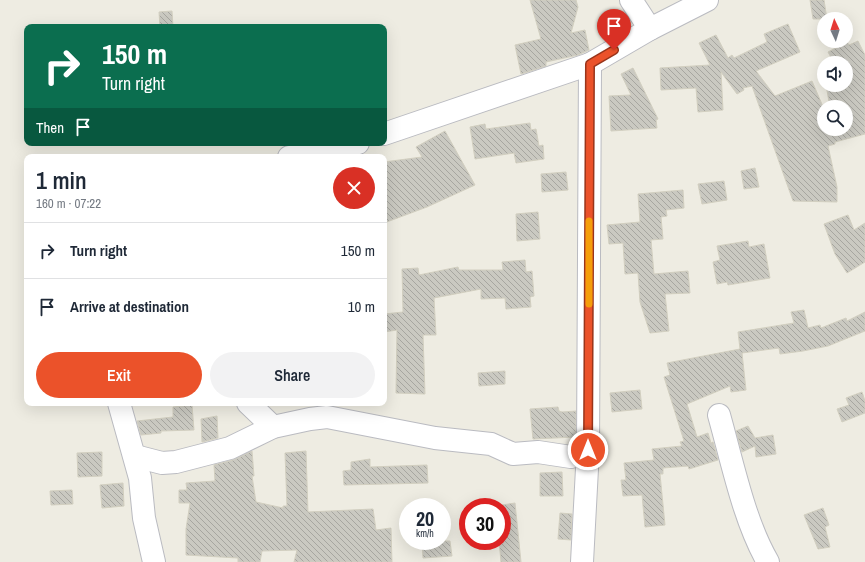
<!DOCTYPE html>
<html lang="en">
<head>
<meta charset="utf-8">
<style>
  :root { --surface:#fff; --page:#f2f2f3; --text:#1f2937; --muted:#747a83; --line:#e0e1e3; --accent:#eb522a }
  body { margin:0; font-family:"Archivo Narrow",sans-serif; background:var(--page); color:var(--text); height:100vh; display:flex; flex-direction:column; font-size:15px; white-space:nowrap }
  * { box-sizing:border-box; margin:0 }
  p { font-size:13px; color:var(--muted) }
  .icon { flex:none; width:22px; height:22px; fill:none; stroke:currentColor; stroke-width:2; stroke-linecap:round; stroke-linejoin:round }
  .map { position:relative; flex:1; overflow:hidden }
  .panel { position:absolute; left:24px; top:154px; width:363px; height:252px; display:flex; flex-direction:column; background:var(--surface); border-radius:8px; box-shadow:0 4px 16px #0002 }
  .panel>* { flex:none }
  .hud { position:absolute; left:24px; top:24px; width:363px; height:122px; border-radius:8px; box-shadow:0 4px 16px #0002; background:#0b6e4f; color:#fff; overflow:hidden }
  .needle { width:26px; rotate:356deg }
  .buttons { position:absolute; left:817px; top:12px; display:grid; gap:8px }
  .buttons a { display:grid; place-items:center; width:36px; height:36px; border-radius:50%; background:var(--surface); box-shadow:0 4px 16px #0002; font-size:20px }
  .speed { position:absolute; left:399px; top:498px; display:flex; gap:8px; font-size:20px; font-weight:700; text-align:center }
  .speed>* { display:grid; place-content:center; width:52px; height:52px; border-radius:50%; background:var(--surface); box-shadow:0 4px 16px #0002; line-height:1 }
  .speed small { font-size:10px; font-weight:400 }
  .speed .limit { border:6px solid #d22; background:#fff; color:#111 }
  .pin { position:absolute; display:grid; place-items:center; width:34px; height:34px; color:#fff; margin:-41px -17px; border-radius:50% 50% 50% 0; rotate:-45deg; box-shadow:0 0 4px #0007 }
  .pin .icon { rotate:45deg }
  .me { position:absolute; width:44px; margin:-22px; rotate:0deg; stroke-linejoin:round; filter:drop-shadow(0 0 3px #0008) }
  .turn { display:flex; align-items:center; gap:14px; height:84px; padding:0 12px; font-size:18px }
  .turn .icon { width:52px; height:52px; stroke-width:2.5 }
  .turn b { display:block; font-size:28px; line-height:34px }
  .then { display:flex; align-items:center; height:38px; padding:0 12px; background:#0003; gap:8px; font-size:15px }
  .round { display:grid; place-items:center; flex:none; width:42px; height:42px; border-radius:21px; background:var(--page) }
  .headline { display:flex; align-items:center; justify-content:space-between; height:68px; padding:0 12px }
  h1 { font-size:24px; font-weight:600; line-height:30px }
  .primary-button { display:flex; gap:8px; margin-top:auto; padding:8px 12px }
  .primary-button a { flex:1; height:46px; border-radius:24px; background:var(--accent); color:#fff; font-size:16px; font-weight:600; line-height:46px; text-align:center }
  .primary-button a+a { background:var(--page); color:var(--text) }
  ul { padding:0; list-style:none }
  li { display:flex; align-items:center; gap:12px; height:56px; padding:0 12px; border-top:1px solid var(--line) }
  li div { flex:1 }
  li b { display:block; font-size:15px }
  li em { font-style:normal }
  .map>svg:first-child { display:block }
</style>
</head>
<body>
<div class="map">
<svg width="865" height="562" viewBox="0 0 865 562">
  <defs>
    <pattern id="building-back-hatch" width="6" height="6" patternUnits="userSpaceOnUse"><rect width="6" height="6" fill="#cac9c1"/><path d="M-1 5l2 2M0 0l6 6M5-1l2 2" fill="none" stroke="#a7a6a0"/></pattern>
  </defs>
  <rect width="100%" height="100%" fill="#eeece2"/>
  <!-- building -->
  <g fill="url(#building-back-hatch)" stroke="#d2cfc0">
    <path d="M530,0H576L578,7L571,33L585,30L589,50L578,55L546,62V66L521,74L515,45L541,39Z"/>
    <path d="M810,0H824L827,19H813Z"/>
    <path d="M172,11L173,27H160L159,12Z"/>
    <path d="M788,24L800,52L756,71L775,96L812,81L824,109V129H846V107H830L826,85H846V63H834L828,52L847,42L849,45L858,41L865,55V134L835,142V144L828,146L837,187V202L793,201L752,86L743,88L744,90L737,94L721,72L723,110L698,112L696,88L661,90L660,68L710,65L699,43L716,35L728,58L732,55L734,58L767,42L764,34Z"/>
    <path d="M633,68L658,119L656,120L657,128L611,131L609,96L631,95L621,74Z"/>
    <path d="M530,123L531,130L536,129L539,146L543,145L544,159L516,163L514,153L475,159L470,127L485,124L486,129Z"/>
    <path d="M445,131L475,185L427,207L384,223V162L422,157L416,147Z"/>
    <path d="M755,168L759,187L744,189L741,171Z"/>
    <path d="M566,172L568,190L542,192L541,174Z"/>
    <path d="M724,181L727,200L702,204L698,184Z"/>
    <path d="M683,190L684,208L666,210L667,216L661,217L663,239L651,240L654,274L688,271L690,293L665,294L669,331L650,333L640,302L638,273L625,274L623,243L609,244L607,225L640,222L638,194Z"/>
    <path d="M538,212L540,239L517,241L516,214Z"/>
    <path d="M848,215L854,230L865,223V262L847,273L835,254L824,224Z"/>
    <path d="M748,241L749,247L764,244L770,278L728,285L727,282L717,284L713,262L720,260L717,246Z"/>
    <path d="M525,260L526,272L532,271L534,296L530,297L531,307L506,309L505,298L481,299V289L434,298L436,335H423L425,394L396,393L397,330L384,332V314L403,312L402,269L418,268L419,275L458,267L459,270H503L502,262Z"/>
    <path d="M804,310L808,328L820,325L821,328L846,318L847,321L865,312V331L828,346L803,351L780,354L779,348L742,353L746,390L731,392L730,386L687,404L697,437L708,433L711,443L713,442L718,460L689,469L688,466L663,468V474H660L665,525L645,527L642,495L623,496L621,480H626L624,463L654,460L652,449L682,446L680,442L684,441L664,377L670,375L667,363L740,349L738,332L794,323L791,312Z"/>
    <path d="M505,371V384L479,386L478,373Z"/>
    <path d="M640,390L642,409L612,412L610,393Z"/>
    <path d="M862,392L865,401V413L842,422L837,409L849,405L846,398Z"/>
    <path d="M192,405L194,430L161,431V433L141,435L137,421L173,417V407Z"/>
    <path d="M558,407L559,411L562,412L576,411V437L533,439L530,409Z"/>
    <path d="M217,416L218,438L202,442L201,419Z"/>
    <path d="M748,426L755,438L773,435L776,454L756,457L755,446L742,452L736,431Z"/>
    <path d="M252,451L254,476H252L256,502L283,508V506H287L285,453L306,451L308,512L373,509L376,530L391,528L392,562H294L297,550L262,551L260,562H238V558L186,555V529L190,503H179V490H187L186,483L215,481L214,465L233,460Z"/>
    <path d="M102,452V476L78,477L77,453Z"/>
    <path d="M370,459V467L427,465L428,483L344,485L343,471L351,470V462Z"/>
    <path d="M562,472L563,496H540V473Z"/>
    <path d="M123,483L124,506L102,508L100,485Z"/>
    <path d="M72,490L73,504L51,505L50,491Z"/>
    <path d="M515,503L521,562H501L499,541H502V505Z"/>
    <path d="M823,508L829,525L825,527L830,547L818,549L804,515Z"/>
    <path d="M560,513L572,514L571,540L558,539Z"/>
    <path d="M422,541H450L452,556L423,558Z"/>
  </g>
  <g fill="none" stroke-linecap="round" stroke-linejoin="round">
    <defs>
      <g id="minor">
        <path d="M631,0L650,29"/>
        <path d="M384,134L590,64L650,29L707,0"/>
        <path d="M289,157L340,149L358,143"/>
        <path d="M119,403L140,478L144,518L154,562"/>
        <path d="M248,403L273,427"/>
        <path d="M719,415C732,461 744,521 768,562"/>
        <path d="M135,456L162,463L176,462L230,448L273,427L310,419L327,417L435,438L491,444L513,454L538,452L571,457L588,450"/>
        <path d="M582,562L588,450L590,64"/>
      </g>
    </defs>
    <!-- minor casing -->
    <use href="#minor" stroke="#babbc1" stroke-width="24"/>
    <!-- minor -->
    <use href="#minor" stroke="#fff" stroke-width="22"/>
  </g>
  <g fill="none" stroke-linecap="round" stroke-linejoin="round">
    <defs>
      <path id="route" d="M588,450L590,64L614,50"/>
    </defs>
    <!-- route casing -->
    <use href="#route" stroke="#99351b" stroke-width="10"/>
    <!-- route -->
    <use href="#route" stroke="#eb522a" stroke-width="7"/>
    <!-- slow -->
    <path stroke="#f59e0b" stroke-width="7" d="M589,304V221"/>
  </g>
</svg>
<div class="buttons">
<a><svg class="needle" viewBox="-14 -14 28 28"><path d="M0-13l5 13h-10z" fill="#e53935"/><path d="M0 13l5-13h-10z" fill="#747a83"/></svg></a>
<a><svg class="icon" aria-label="sound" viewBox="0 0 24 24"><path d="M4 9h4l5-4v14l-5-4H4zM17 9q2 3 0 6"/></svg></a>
<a><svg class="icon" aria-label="search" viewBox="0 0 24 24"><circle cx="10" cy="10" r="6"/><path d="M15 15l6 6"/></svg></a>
</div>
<div class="speed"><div>20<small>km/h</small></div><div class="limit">30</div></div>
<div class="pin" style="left:614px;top:50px;background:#d93025"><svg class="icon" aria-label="arrive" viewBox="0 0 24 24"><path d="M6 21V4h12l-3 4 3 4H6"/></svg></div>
<svg class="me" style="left:588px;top:450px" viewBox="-20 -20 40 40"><circle r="17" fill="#eb522a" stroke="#fff" stroke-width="3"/><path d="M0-11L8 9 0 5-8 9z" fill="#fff"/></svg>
<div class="hud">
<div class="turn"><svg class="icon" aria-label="right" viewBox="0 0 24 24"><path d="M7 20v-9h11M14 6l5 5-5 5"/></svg><div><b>150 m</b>Turn right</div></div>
<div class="then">Then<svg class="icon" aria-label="arrive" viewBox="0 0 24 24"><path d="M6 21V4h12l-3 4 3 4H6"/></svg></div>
</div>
<section class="panel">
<div class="headline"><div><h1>1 min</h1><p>160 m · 07:22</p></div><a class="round" style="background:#d93025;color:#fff"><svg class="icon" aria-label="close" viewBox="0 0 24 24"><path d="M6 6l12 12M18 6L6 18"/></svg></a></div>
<ul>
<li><svg class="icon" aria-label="right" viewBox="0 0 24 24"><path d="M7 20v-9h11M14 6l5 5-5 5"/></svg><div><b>Turn right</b></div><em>150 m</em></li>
<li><svg class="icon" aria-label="arrive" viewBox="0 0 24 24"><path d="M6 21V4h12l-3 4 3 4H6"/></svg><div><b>Arrive at destination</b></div><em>10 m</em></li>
</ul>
<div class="primary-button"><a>Exit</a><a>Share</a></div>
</section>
</div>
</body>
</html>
